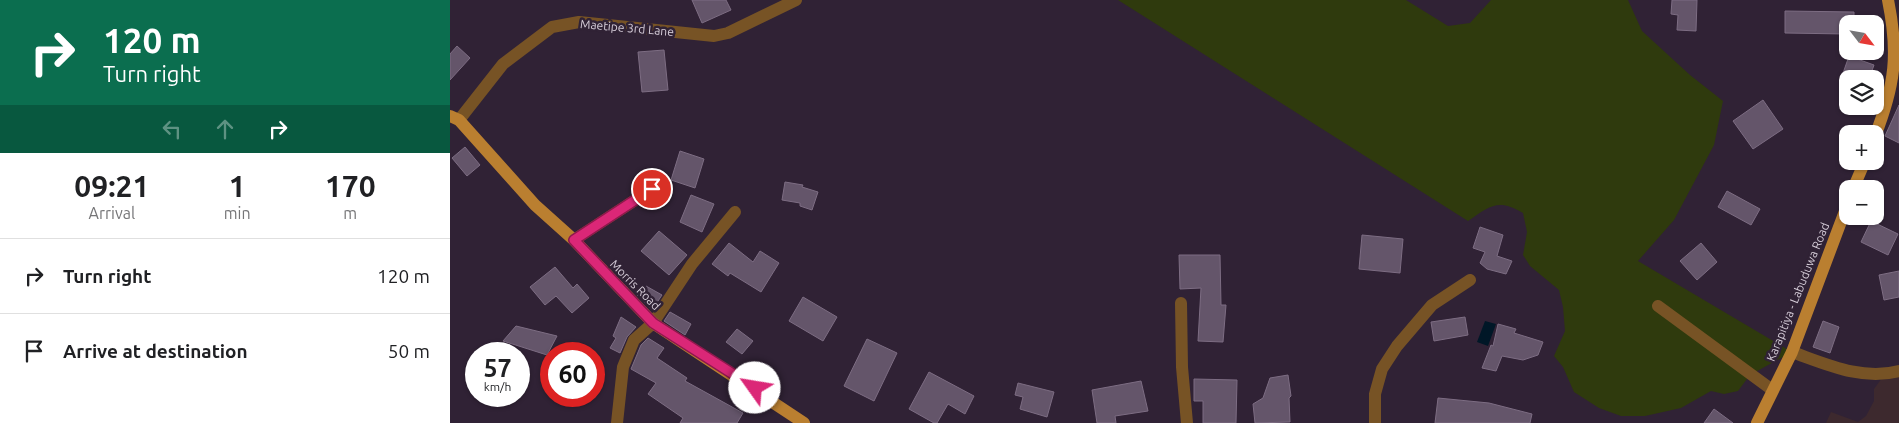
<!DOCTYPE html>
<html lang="en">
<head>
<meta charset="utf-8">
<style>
  :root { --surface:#fff; --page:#f2f2f2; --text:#202124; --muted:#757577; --line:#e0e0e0 }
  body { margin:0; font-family:Ubuntu,sans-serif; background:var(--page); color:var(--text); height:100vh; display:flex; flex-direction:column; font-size:19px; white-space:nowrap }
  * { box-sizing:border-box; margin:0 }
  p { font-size:16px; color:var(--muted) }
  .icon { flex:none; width:28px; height:28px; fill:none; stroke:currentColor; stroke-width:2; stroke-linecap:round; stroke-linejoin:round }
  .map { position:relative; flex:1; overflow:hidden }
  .details { display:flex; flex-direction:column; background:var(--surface); width:450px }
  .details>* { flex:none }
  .hud { background:#0b6e4f; color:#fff; overflow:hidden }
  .needle { width:32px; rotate:121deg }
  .controls { position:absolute; left:1389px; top:15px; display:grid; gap:10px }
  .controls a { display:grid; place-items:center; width:45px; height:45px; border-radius:10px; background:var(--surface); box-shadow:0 1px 4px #0004; font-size:25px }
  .speed { position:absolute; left:15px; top:342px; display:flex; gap:10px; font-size:25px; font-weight:700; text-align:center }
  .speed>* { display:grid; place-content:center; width:65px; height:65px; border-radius:50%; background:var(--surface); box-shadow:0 1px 4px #0004; line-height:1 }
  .speed small { font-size:12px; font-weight:400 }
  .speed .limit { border:8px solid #d22; background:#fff; color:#111 }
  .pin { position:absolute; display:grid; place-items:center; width:42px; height:42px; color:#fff; margin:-21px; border:2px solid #fff; border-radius:50%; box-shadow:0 1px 5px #0007 }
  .me { position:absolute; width:55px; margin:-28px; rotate:302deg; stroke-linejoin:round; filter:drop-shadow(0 0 4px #0008) }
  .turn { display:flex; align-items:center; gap:18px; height:105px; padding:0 20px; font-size:22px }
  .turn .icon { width:65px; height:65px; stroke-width:2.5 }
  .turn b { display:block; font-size:35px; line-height:42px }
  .lanes { display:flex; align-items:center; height:48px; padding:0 20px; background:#0003; justify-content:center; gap:25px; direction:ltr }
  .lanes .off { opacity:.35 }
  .eta { display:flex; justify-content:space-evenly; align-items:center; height:85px; text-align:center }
  .eta b { font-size:30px; font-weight:600; line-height:35px }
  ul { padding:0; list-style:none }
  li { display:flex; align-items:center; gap:15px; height:75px; padding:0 20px; border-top:1px solid var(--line) }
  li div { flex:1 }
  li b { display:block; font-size:19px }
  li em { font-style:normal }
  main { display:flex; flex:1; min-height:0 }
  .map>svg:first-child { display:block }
</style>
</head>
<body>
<main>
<section class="details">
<div class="hud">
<div class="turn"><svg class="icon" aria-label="right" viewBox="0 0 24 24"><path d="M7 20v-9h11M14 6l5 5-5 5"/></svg><div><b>120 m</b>Turn right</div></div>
<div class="lanes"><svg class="icon off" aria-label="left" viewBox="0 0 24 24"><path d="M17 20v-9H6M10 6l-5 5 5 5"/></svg><svg class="icon off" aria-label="ahead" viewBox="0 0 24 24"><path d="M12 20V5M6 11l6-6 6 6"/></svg><svg class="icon" aria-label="right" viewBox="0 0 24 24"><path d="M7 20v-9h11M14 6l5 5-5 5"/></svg></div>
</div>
<div class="eta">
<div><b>09:21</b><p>Arrival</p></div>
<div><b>1</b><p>min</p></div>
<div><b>170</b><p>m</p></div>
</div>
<ul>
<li><svg class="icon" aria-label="right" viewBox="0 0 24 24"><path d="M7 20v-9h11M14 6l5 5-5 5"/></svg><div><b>Turn right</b></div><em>120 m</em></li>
<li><svg class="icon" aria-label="arrive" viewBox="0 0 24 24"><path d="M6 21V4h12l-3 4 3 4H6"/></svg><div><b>Arrive at destination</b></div><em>50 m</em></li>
</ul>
</section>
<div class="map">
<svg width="1449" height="423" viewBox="0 0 1449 423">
  <rect width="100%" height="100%" fill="#302235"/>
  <!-- education -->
  <path fill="#3d292e" d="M1449,371V423H1376L1381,412L1408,422L1416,416L1424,401V389L1435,374Z"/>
  <!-- green -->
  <path fill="#2f3a0d" d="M668,0H956L998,26L1020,23L1041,0H1178L1192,31L1240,75L1273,101L1264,145L1224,220L1188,261L1342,352L1300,375L1288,391L1274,394L1261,391L1231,408L1195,416H1171L1149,408L1124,392L1113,367L1104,356L1115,331L1113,307L1109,290L1080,266L1073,255L1077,232L1073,213C1048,198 1040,206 1018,221Z"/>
  <!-- water -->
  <path fill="#001727" d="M1035,321L1046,324L1038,346L1027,342Z"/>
  <!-- building -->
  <g fill="#64556a" stroke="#7d6d83">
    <path d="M242,0H276L281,10L252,23Z"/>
    <path d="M1222,0H1247L1246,31L1227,30L1228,15L1221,14Z"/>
    <path d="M1335,11L1404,12V24L1396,25V34L1335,33Z"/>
    <path d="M7,46L20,58L0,80V54Z"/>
    <path d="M214,50L218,90L192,92L188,52Z"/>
    <path d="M1399,56L1424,65L1419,79H1391Z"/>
    <path d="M1313,100L1333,129L1303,149L1283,121Z"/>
    <path d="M1449,105V143L1435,136Z"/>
    <path d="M15,147L30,165L17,176L2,158Z"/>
    <path d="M230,151L254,159L245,188L221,180Z"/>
    <path d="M335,182L353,185L352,187L368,192L362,210L350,206V203L332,200Z"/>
    <path d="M1277,191L1310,209L1301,225L1268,207Z"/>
    <path d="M241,195L264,204L252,232L230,222Z"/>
    <path d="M1421,221L1448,234L1438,255L1411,242Z"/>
    <path d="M1030,227L1053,235L1047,256L1062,261L1056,274L1037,269L1030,263L1035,252L1023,248Z"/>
    <path d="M209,231L237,255L219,275L191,251Z"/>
    <path d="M912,235L953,239L950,273L909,269Z"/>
    <path d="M279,243L303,262L310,251L329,263L311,292L280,273L278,276L262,264Z"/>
    <path d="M1251,243L1267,262L1247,280L1230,261Z"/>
    <path d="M729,255H770L771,305H776L773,342L748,341L751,288L730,289Z"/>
    <path d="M105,267L123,288L127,284L139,298L122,313L106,296L95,305L80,287Z"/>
    <path d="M1449,271V297L1434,300L1429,275Z"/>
    <path d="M196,286L212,295L202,310L186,294L189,295Z"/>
    <path d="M353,297L387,317L373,341L339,321Z"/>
    <path d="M220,312L241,324L235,335L214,321Z"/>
    <path d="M171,317L186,327L177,337L170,353L160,348L166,338L163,336Z"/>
    <path d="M1015,317L1018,335L984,341L981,322Z"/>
    <path d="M1373,321L1389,327L1380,353L1363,347Z"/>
    <path d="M1048,324L1066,329L1064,333L1093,342L1088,355L1073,360L1052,356L1046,371L1032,368L1041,345L1043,346Z"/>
    <path d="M66,326L107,336L97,355L53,341Z"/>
    <path d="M287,329L303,341L292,354L276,342Z"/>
    <path d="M198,338L214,348L207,358L237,378L235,381L293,413L287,423H230L233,418L198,394L206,383L181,369L191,345Z"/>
    <path d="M417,339L447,353L424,401L394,386Z"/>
    <path d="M479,372L524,396L515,414L498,404L487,423H484L459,409Z"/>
    <path d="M838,375L841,396L839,398L840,422L805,423L803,404L813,398L820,378Z"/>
    <path d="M744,379L787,380L786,423H753V401H744Z"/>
    <path d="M691,381L698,411L665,416L666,423H647L642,390Z"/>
    <path d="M568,383L604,392L597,417L570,409L573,397L565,395Z"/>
    <path d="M988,398L1039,403L1082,414L1080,423H985Z"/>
    <path d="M1264,409L1283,423H1254Z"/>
  </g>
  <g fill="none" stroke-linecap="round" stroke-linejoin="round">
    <!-- minor -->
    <g stroke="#775325" stroke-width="12">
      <path d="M9,120L53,64L102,27L129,22L264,36L278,33L346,0"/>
      <path d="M124,240L202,189"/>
      <path d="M731,303L732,367L737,423"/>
      <path d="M1208,306L1321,389"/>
      <path d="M1342,352C1376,364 1412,381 1449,371"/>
      <path d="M167,423L173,367L184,340L203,323L242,264L285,212"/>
      <path d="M925,423V394L932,369L947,346L982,305L1020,280"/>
    </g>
    <!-- major -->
    <g stroke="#ba7f30" stroke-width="12">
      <path d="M0,116L9,120L85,205L124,240L203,323L354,423"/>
      <path d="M1425,136C1445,85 1449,54 1438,0"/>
      <path d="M1403,189L1415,161"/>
      <path d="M1307,423L1342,352L1398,203"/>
    </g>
  </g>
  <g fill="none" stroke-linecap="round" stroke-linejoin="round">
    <defs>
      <path id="route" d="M202,189L124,240L203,323L305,388"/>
    </defs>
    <!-- route casing -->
    <use href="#route" stroke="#8e194d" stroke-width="12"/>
    <!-- route -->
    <use href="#route" stroke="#db2777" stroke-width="9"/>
  </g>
  <g text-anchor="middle" stroke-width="5" stroke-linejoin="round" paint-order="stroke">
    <!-- street labels -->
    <g font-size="12" fill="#d7ceda" stroke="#302235">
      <text transform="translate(177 28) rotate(5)" y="4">Maetipe 3rd Lane</text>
      <text transform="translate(185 285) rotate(45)" y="4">Morris Road</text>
      <text transform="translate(1348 292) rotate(-68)" y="4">Karapitiya - Labuduwa Road</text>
    </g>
  </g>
</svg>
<div class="controls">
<a><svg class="needle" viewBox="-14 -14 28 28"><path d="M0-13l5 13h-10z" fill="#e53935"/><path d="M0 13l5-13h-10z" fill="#757577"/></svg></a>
<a><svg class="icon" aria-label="layers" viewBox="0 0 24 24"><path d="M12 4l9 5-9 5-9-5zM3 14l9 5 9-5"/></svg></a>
<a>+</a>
<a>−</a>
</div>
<div class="speed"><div>57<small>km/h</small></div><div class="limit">60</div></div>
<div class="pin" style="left:202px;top:189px;background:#d93025"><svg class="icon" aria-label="arrive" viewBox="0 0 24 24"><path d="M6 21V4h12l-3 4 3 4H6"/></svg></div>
<svg class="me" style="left:305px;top:388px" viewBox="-20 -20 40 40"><circle r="19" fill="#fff"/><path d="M0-13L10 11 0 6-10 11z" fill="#db2777"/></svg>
</div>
</main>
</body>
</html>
